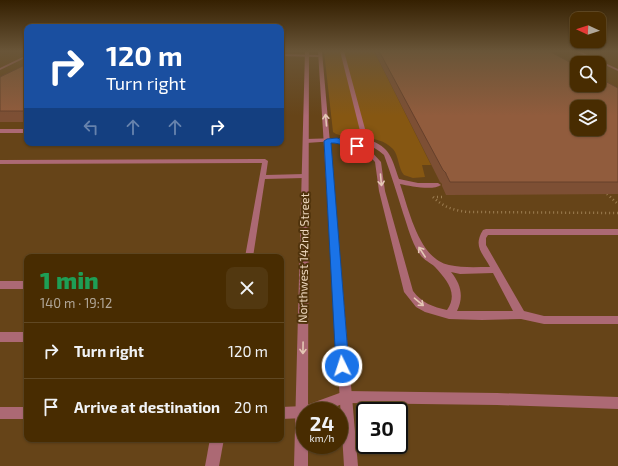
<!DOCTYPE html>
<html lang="en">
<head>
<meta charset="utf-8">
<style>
  :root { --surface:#482c01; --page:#523810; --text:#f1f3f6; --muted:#b1a799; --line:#604823 }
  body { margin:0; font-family:"Exo 2",sans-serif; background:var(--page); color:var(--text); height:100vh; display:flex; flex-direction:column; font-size:15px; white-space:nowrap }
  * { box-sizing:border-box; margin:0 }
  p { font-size:13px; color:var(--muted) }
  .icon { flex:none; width:22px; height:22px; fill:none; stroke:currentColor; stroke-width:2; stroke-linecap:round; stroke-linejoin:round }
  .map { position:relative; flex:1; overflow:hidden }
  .details { position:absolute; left:24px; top:254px; width:260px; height:188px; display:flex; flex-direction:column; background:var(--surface); border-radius:8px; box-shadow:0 1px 3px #0004,0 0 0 1px var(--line) }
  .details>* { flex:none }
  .banner { position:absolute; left:24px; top:24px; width:260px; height:122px; border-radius:8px; box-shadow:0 1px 3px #0004,0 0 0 1px var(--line); background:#1a4fa0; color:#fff; overflow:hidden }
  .needle { width:26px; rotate:273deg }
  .fabs { position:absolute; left:570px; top:12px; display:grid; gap:8px }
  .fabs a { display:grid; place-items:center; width:36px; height:36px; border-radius:8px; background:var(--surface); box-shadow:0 1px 3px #0004,0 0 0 1px var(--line); font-size:20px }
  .speed { position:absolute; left:296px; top:402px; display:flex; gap:8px; font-size:20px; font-weight:700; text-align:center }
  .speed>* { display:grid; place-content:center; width:52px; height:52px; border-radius:50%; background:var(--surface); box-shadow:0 1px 3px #0004,0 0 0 1px var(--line); line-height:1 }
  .speed small { font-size:10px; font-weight:400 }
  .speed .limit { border:2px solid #111; border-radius:6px; background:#fff; color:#111 }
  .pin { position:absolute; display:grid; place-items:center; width:34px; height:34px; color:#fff; margin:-17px; border-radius:8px; box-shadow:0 2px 6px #0006 }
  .me { position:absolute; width:44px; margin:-22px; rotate:356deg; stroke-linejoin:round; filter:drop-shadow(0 0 3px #0008) }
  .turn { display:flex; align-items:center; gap:14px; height:84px; padding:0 16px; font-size:18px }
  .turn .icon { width:52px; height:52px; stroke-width:2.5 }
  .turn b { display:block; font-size:28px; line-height:34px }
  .lanes { display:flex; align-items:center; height:38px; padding:0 16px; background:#0003; justify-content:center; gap:20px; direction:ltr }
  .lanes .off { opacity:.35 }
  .round { display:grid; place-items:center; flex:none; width:42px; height:42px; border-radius:8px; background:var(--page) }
  .summary { display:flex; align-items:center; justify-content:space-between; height:68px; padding:0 16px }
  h1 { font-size:24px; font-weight:800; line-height:30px; color:#1e9e55 }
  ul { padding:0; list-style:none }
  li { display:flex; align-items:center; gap:12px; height:56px; padding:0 16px; border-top:1px solid var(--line) }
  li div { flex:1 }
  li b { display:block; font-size:15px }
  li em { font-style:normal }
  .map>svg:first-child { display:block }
</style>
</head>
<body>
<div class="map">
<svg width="618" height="466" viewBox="0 0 618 466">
  <rect width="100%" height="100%" fill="#603b01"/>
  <!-- built -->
  <path fill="#664418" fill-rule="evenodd" d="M0,51H27V143H281V51H618V466H0ZM577,63H599V85H577ZM577,107H599V129H577ZM27,257H281V439H27ZM305,411H339V445H305ZM365,411H399V445H365Z"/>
  <!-- green -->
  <path fill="#865712" d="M324,51H374L431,165H422L425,177L413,178L404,175C398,168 399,156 393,149C376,131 346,142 333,132Z"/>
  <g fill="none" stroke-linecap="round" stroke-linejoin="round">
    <!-- path -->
    <g stroke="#9c7d51" stroke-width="2.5" stroke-dasharray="1 3" stroke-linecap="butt">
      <path d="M607,194L618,204"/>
      <path d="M433,197C443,207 455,211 469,212L618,213"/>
      <path d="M437,197H444"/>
    </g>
    <!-- lane -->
    <g fill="#ac6974" fill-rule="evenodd">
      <path d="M340,51H344L368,140C391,146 392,160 399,179L418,183H438L441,185C433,191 410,186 400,184C409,210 419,259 449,265C462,268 476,267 490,267C482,252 473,246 483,230L486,229H618V235H488L486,238V245L524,311L544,316H618V324H544L521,319L482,320L449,319L425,312L416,307L404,292L379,191L375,162L364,150L343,145L335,141L306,143L303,141L306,139L338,138L362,139ZM343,141C359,141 372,144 384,155C391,174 397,194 403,213C408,227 411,241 419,253C424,261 430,262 435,267C446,279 459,293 447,310C433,307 422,303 413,291L385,191L381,162L368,148ZM451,272L460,274L493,273L513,311H457C464,297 461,284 451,272Z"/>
      <path d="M575,51H579L618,69V71Z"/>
      <path d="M281,54L320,55L322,56L320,57L281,56Z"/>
      <path d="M27,55V57L0,70V68Z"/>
      <rect x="0" y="129" width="27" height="4"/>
      <path d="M265,159L268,161L266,175L304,174L307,176L304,178L265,179L253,257H245L262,163L0,164V160Z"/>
      <rect x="0" y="281" width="27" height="8"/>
      <rect x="0" y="332" width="27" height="10"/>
      <path d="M345,391L497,393L618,397V409L497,405L345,403L324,411H305V418L281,419V407L304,406Z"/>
      <rect x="0" y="407" width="27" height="12"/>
      <path d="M210,439H224L219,466H205Z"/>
    </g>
    <!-- street -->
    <g fill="#ac6974" fill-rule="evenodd">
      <path d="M305,51H309L308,411H305V445H308V466H294Z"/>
      <path d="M318,51H322L358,466H344Z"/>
    </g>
  </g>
  <!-- wall -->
  <g fill="#7d4f34">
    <path d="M374,51H549L618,88V194L446,195L442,186V184L440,182Z"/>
    <path d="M27,64V122H0V77Z"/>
  </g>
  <!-- building -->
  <g fill="#915c3d" stroke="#66402b" fill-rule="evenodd">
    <path d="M379,51H549L577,66V85H599V78L618,88V182H450L446,174V173L443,170ZM577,107H599V129H577Z"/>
    <path d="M27,64V111H0V77Z"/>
  </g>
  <!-- one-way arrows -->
  <defs><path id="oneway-shaft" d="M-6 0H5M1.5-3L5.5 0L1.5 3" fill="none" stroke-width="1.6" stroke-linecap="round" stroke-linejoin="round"/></defs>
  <g stroke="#e4c7b4">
    <use href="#oneway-shaft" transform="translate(326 120) rotate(-95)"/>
    <use href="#oneway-shaft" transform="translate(381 180) rotate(85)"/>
    <use href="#oneway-shaft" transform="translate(422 252) rotate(-123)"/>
    <use href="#oneway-shaft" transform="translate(419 302) rotate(40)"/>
    <use href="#oneway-shaft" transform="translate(303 348) rotate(91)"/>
  </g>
  <!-- sky -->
  <linearGradient id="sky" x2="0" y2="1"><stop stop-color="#352001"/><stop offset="0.44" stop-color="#695538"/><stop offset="1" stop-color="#695538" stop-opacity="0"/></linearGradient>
  <rect width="618" height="116" fill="url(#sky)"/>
  <!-- route -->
  <path fill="#1a73e8" stroke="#114b97" d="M337,138L360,146C352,151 340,142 331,143L349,366L347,371L342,373L338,371L336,366L324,141L327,139Z"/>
  <g text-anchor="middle" stroke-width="4" stroke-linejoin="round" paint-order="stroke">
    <!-- street labels -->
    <g font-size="12" fill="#eed8bf" stroke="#50330c">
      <text transform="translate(304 258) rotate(-89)" y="4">Northwest 142nd Street</text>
    </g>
  </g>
</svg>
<div class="fabs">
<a><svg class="needle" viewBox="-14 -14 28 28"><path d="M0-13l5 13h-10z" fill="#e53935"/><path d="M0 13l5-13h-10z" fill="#b1a799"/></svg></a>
<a><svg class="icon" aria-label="search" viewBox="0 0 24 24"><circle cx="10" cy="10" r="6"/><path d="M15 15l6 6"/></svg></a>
<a><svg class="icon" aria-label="layers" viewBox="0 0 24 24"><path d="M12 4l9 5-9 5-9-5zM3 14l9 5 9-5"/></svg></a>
</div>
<div class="speed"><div>24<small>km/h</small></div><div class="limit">30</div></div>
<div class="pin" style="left:357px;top:146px;background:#d93025"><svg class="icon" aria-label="arrive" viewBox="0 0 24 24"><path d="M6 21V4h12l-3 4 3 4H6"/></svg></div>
<svg class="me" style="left:342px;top:366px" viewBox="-20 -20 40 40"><circle r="17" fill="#1a73e8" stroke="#fff" stroke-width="3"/><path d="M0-11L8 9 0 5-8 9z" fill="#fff"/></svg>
<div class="banner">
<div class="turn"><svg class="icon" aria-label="right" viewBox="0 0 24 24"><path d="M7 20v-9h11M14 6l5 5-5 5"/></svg><div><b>120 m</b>Turn right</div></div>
<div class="lanes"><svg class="icon off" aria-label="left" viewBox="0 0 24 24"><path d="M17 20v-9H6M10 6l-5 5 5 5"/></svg><svg class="icon off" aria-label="ahead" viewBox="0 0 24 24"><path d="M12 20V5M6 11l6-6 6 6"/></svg><svg class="icon off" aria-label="ahead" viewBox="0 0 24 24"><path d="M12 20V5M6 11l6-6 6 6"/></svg><svg class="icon" aria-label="right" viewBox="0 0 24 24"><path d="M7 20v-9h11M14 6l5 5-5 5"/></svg></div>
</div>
<section class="details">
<div class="summary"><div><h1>1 min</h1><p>140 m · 19:12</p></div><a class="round"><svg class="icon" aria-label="close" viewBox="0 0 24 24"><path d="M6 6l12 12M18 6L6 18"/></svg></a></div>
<ul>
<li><svg class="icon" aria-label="right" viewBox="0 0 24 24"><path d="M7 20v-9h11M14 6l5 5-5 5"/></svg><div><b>Turn right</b></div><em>120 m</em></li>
<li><svg class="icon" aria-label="arrive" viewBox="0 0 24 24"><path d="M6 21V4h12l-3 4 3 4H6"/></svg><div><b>Arrive at destination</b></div><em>20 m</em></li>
</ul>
</section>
</div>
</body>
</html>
